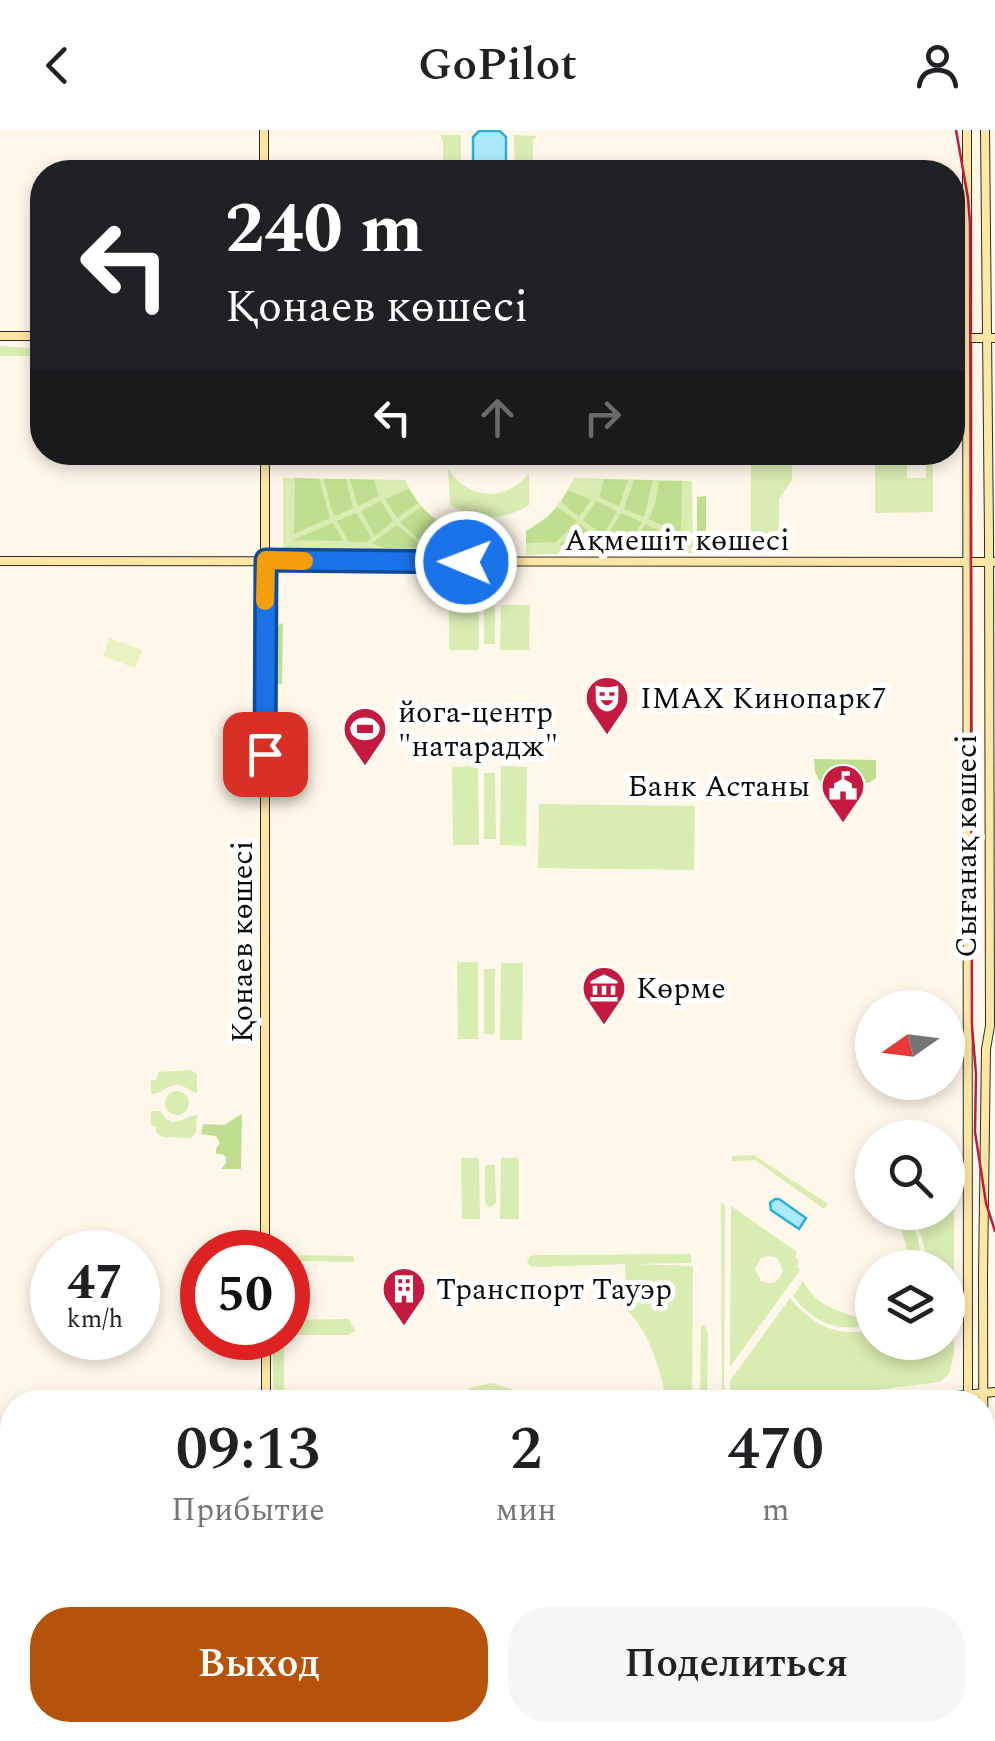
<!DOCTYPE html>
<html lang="ru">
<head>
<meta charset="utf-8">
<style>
  :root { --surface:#fff; --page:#f6f6f6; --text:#202124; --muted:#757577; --accent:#b45309 }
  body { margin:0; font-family:Spectral,serif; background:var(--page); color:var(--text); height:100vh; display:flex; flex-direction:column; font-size:38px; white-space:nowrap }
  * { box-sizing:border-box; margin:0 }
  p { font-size:32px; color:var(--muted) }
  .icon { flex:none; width:55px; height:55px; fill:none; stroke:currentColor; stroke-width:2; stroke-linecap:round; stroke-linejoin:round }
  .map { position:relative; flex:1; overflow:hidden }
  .details { position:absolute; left:0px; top:1260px; width:995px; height:352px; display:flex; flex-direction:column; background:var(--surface); border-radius:40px 40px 0 0; box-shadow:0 5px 15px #0003 }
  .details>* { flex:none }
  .guide { position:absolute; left:30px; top:30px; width:935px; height:305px; border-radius:40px; box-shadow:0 5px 15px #0003; background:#202124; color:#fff; overflow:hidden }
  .needle { width:65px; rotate:256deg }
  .fabs { position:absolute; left:855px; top:860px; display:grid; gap:20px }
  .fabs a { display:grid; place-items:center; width:110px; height:110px; border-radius:50%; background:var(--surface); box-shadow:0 5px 15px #0003; font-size:50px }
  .speed { position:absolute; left:30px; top:1100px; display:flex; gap:20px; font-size:50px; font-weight:700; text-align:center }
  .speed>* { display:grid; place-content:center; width:130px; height:130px; border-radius:50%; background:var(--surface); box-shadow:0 5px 15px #0003; line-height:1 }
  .speed small { font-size:25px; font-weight:400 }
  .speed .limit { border:15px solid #d22; background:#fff; color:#111 }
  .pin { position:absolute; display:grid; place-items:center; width:85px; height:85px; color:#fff; margin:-42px; border-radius:20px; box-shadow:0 5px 15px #0006 }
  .me { position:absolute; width:110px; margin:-55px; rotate:271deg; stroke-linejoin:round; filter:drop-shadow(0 0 8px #0008) }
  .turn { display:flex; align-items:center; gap:35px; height:210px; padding:0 30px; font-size:45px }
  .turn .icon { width:130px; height:130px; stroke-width:2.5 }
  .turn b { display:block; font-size:70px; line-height:85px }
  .lanes { display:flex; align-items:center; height:95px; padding:0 30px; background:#0003; justify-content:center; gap:50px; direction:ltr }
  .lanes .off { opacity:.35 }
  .eta { display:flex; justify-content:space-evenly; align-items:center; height:170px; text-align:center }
  .eta b { font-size:60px; font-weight:600; line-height:70px }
  .button { display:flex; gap:20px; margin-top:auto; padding:20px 30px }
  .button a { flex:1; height:115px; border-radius:40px; background:var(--accent); color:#fff; font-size:40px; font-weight:600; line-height:115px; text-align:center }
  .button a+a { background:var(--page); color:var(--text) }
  header { display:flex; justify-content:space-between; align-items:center; height:130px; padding:0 30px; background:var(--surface); font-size:45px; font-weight:600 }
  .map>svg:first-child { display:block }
</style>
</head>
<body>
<header><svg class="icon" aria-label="back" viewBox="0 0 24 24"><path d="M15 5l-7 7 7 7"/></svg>GoPilot<svg class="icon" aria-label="person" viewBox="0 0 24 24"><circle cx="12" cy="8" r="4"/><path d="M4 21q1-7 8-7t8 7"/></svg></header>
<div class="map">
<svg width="995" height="1611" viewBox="0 0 995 1611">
  <rect width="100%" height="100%" fill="#fff7ea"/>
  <!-- green -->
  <g fill="#d9ecb1" fill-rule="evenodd">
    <path d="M461,5V42H443V11L440,5Z"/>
    <path d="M514,5L537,6L533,10V42H515Z"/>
    <path d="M953,122L962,125L964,190L954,191L953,200Z"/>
    <path d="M0,216L42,219V226H0Z"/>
    <path d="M751,323H792V350L779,369V404H751Z"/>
    <path d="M926,328H933V382L875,383V330H907V348H926Z"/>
    <path d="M448,338C467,370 506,373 529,343V375C503,391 476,391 450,375Z"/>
    <path d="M283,348L405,350C417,374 430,387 452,401V418L380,419L374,423H283Z"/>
    <path d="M574,348L692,351L693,423L626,424L620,419H564L557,424L526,425V401C550,388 562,372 574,348Z"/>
    <path d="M479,474V520H449V475Z"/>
    <path d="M501,475H530L529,520H500Z"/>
    <rect x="484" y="476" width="11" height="38"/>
    <path d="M478,636L479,715H453L452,637Z"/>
    <path d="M501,636L527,637L526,716L500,715Z"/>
    <path d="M484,643H495L496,709H484Z"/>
    <path d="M539,674L695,676L694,740L538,738Z"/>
    <path d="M457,832H478V909H458Z"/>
    <path d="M501,833H523L522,910H500Z"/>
    <rect x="484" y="839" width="11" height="65"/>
    <path d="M191,940L197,945V963C190,961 184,955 177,955C166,955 162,964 151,964V950H156L159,942Z"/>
    <circle cx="177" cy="973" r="12"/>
    <path d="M151,981H160C173,1002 181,987 197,985L196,1003L191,1008L162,1007L156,1002V996H151Z"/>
    <path d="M754,1025L828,1074L824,1079L755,1030L732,1031V1026Z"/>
    <path d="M461,1028H479L480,1089H462Z"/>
    <path d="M501,1028H519V1089H500Z"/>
    <path d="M948,1029H954V1223L949,1244L939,1252L780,1272H733L730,1267V1251L790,1168C812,1195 838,1208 872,1200V1212H948V1138L926,1137C926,1117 921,1101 910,1084L948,1082Z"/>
    <path d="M485,1035H495L496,1073L490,1078L485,1073Z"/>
    <path d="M721,1072L725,1075L724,1270L722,1271Z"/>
    <path d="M731,1076L797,1122L795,1127L799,1130L797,1136L800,1140L730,1237ZM769,1126L777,1128L783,1140C780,1152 772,1156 761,1151L755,1139L761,1128Z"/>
    <path d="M909,1087C918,1103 921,1118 921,1137H908L906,1114L901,1100Z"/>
    <path d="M691,1124V1133L633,1134L693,1136L692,1272H664L667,1271C659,1236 647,1192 618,1173L620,1156L626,1155L625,1134L537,1137L530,1136L527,1132L530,1126L537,1125Z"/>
    <path d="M288,1125L353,1126L355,1132L288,1131Z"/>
    <path d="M803,1151C820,1183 844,1178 871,1195C837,1202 815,1194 793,1166Z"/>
    <path d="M349,1189L355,1201L348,1205H288V1190Z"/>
    <path d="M701,1195H705L708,1205L707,1269H700Z"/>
    <path d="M284,1211V1272H273V1216L277,1212Z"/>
    <path d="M491,1253L512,1259L525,1272H455L470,1258Z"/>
    <path d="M990,1356L995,1366V1487L990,1490Z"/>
    <rect x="329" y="1600" width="345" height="11"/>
  </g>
  <!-- forest -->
  <g fill="#c0de8f">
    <path d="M295,348L319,349L330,388L294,404Z"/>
    <path d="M324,349H346L353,378L335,386L330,375Z"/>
    <path d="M350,349L374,350L379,366L358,376Z"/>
    <path d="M604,349L628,350L619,376L599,367Z"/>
    <path d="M634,350H653L644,387L624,379Z"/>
    <path d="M659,351H682L681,404L649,389L656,371Z"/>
    <path d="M409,359L418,373L397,388L385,369Z"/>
    <path d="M568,360L591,370L579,387L561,372Z"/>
    <path d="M706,366V408L697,409V367Z"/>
    <path d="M381,371L393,391L375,406L361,381Z"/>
    <path d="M596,371L617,381L603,405L583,390Z"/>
    <path d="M421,377L439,393L433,409L426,416L400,392Z"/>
    <path d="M557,377L577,391L556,412L526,413V401L548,387Z"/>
    <path d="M356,383L372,408L367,412H349L337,391Z"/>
    <path d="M621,383L642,392L630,412L624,413L619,417L606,408Z"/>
    <path d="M333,393L343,411L293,410Z"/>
    <path d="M580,394L599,409L590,419H564L560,415Z"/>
    <path d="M645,394L685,412L635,413Z"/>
    <path d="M397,395L424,418H383L372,413Z"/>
    <path d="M283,493L282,554H273V497Z"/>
    <path d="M814,629L876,630V648L869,653L820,652L815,642Z"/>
    <path d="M242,984L241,1039H221L226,1033V1027L222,1024H216V1019L220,1013L216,1006L201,1004L203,994L224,995Z"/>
  </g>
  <!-- pitch -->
  <path fill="#eaf2c3" d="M109,508L142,520L135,538L103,526Z"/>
  <!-- water -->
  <g fill="#aaeafa" stroke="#2cafd7" stroke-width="2.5">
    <path d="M479,1H500L506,7V42H473V7Z"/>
    <path d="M775,1069H779L806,1088L799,1099L771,1080L770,1073Z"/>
  </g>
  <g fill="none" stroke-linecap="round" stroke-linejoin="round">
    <!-- secondary-tunnel -->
    <path stroke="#dad4c9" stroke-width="8" stroke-dasharray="8 4" stroke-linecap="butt" d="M266,1611V1600"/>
    <defs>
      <g id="secondary">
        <path d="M264,0V42"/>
        <path d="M967,0L968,1272"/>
        <path d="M0,206H42"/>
        <path d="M952,208H995"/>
        <path d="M265,322V1122"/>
        <path d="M0,431C332,430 663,433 995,432"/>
        <path d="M266,1208V1272"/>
        <path d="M890,1272L995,1262"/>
        <path d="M0,1358L12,1359"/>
        <path d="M968,1611L969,1600"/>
        <path d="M984,1611L983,1145L986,919L990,896L989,406L985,0"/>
      </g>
    </defs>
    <!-- secondary casing -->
    <use href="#secondary" stroke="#2d2d2d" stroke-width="10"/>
    <!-- secondary -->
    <use href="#secondary" stroke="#ffe6a5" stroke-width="8"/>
    <!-- tram -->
    <path stroke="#c41a3f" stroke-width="2.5" d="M956,0L968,68L970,94L972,896L976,944L975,1002L986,1073L995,1101"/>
  </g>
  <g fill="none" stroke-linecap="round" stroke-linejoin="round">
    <defs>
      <path id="route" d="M265,624L266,430L466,432"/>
    </defs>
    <!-- route casing -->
    <use href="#route" stroke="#114b97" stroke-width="25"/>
    <!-- route -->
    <use href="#route" stroke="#1a73e8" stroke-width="18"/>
    <!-- slow -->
    <path stroke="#f59e0b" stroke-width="18" d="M265,471L266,430L304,431"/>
  </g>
  <!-- icons -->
  <defs>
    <symbol id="theatre-pin" viewBox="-11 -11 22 30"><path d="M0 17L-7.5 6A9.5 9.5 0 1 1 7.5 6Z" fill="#c41a3f" stroke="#fff"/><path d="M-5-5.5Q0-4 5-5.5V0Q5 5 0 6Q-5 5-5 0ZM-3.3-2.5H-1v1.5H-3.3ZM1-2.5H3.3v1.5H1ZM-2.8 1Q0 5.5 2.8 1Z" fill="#fff"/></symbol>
    <symbol id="stadium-pin" viewBox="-11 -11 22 30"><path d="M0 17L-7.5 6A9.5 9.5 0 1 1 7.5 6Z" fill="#c41a3f" stroke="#fff"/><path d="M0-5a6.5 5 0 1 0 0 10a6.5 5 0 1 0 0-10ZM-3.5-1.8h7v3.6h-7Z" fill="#fff"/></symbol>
    <symbol id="civic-pin" viewBox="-11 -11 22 30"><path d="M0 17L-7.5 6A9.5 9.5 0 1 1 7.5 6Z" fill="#c41a3f" stroke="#fff"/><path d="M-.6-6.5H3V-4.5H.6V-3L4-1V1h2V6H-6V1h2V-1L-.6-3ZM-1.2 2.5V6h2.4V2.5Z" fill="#fff"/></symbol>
    <symbol id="museum-pin" viewBox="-11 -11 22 30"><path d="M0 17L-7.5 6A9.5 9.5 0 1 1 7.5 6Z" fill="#c41a3f" stroke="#fff"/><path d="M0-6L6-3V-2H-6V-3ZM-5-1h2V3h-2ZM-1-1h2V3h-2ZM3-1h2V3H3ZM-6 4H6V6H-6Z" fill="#fff"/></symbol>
    <symbol id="building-pin" viewBox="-11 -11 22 30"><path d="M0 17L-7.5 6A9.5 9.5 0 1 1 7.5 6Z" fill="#c41a3f" stroke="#fff"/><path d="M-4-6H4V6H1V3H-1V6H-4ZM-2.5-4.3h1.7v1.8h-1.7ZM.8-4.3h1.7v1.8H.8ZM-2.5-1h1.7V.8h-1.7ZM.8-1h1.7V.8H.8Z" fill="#fff"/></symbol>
  </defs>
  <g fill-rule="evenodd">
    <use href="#theatre-pin" x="582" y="543" width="50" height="68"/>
    <use href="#stadium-pin" x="340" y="574" width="50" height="68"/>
    <use href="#civic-pin" x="818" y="631" width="50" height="68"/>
    <use href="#museum-pin" x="579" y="833" width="50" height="68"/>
    <use href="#building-pin" x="379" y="1134" width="50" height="68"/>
  </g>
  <g text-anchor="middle" stroke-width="10" stroke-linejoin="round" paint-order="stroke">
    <!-- street labels -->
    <g font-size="30" fill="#0b0b0b" stroke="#fff">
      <text x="677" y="420">Ақмешіт көшесі</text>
      <text transform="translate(966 716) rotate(-90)" y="10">Сығанақ көшесі</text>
      <text transform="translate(242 812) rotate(-90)" y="10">Қонаев көшесі</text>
    </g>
    <!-- poi labels -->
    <g font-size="30" fill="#0b0b0b" stroke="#fff" text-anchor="start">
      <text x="640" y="578">IMAX Кинопарк7</text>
      <text x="398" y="592">йога-центр<tspan x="398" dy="34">"натарадж"</tspan></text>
      <text x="810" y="666" text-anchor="end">Банк Астаны</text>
      <text x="636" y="868">Көрме</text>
      <text x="436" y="1169">Транспорт Тауэр</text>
    </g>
  </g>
</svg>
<div class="fabs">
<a><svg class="needle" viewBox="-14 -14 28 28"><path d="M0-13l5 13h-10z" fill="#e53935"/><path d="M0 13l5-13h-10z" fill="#757577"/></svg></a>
<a><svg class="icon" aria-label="search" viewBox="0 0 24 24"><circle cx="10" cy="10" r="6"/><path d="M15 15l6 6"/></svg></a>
<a><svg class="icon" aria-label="layers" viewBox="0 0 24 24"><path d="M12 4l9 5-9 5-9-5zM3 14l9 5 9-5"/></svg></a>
</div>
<div class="speed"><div>47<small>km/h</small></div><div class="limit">50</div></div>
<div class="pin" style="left:265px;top:624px;background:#d93025"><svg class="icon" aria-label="arrive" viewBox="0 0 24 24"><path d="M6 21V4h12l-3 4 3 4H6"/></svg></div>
<svg class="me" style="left:466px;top:432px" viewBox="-20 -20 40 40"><circle r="17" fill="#1a73e8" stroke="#fff" stroke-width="3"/><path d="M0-11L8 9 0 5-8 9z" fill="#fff"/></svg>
<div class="guide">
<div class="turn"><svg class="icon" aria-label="left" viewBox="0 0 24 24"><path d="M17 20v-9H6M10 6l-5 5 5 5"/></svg><div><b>240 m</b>Қонаев көшесі</div></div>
<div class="lanes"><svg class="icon" aria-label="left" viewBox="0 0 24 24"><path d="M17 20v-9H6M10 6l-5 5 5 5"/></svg><svg class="icon off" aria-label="ahead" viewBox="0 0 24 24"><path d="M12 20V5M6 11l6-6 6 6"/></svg><svg class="icon off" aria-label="right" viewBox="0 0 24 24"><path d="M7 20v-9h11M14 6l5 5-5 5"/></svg></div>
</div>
<section class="details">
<div class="eta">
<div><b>09:13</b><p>Прибытие</p></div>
<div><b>2</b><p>мин</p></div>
<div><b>470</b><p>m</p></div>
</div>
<div class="button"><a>Выход</a><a>Поделиться</a></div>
</section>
</div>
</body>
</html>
